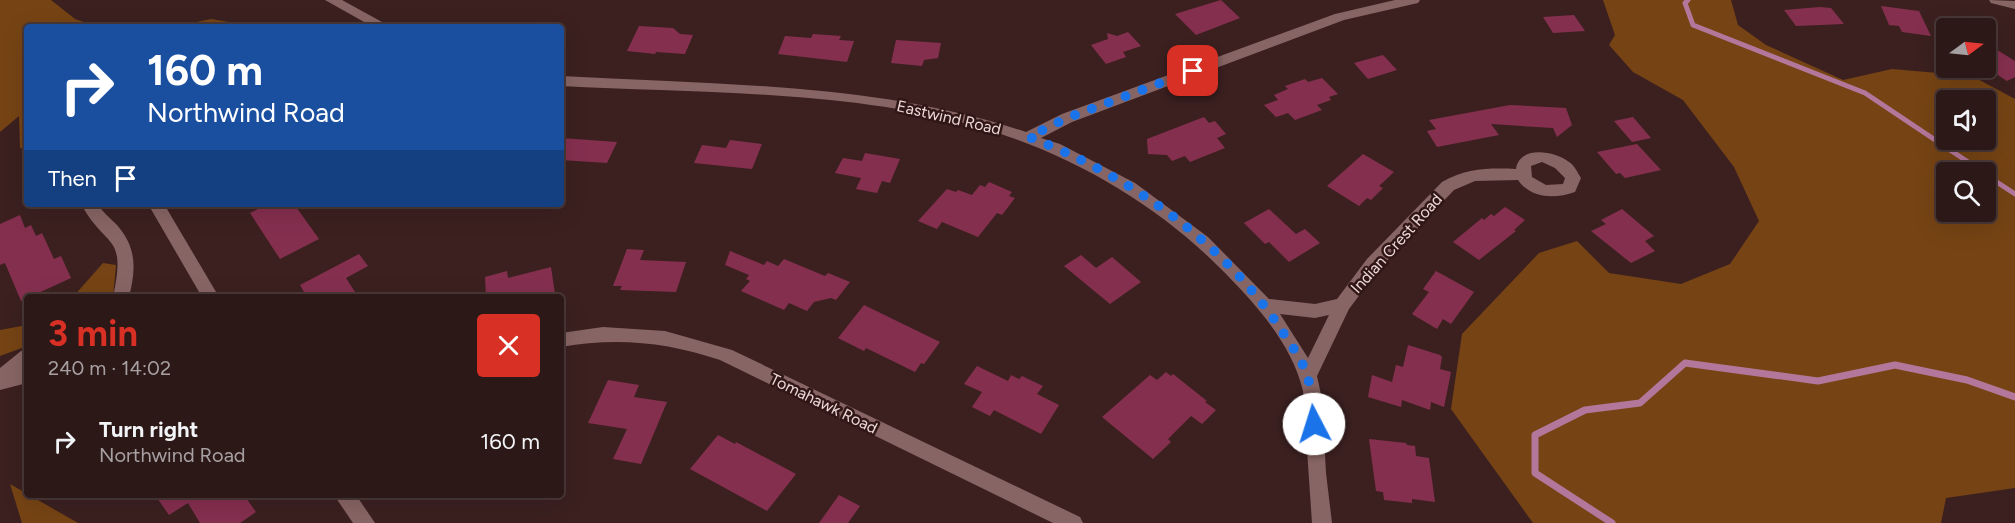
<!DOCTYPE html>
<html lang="en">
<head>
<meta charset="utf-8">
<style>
  :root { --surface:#2d1818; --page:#352121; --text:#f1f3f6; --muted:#a7a0a2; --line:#483737; --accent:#d93025 }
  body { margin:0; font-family:Figtree,sans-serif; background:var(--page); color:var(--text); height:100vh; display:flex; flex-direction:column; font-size:22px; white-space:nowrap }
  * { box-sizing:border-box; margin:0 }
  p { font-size:20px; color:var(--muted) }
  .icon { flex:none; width:33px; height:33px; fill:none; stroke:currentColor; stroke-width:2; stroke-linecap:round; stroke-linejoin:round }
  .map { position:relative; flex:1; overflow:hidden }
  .sheet { position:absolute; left:24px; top:294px; width:540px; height:204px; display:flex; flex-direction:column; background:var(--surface); border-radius:6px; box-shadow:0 6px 24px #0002,0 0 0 2px var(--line) }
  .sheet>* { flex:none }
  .banner { position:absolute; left:24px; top:24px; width:540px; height:183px; border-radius:6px; box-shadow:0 6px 24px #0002,0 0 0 2px var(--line); background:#1a4fa0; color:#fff; overflow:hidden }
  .needle { width:39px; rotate:75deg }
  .fabs { position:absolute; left:1936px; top:18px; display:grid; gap:12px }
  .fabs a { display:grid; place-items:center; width:60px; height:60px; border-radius:6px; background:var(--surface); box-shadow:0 6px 24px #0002,0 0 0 2px var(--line); font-size:30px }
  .pin { position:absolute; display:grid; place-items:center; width:51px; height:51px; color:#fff; margin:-26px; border-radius:12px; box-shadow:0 3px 9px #0006 }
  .me { position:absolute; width:66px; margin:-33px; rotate:355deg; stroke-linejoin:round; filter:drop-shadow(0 0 4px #0008) }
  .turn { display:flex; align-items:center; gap:21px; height:126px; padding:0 24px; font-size:27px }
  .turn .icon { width:78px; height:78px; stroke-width:2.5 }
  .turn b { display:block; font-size:42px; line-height:51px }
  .then { display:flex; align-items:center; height:57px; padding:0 24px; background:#0003; gap:12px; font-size:22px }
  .round { display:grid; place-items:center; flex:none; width:63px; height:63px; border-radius:6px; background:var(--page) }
  .headline { display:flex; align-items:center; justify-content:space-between; height:102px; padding:0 24px }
  h1 { font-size:36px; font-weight:700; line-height:45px; color:var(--accent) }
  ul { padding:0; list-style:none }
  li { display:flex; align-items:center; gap:18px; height:90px; padding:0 24px }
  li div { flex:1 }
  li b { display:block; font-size:22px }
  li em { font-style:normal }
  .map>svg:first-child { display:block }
</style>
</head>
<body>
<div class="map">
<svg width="2015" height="523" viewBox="0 0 2015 523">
  <rect width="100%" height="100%" fill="#3c2020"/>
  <!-- green -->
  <g fill="#764414" fill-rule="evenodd">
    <path d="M0,0H51L75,19L98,27H27V150L20,148L19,116L0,132Z"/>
    <path d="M1603,0H1731L1738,25L1766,45L1843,80L1892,69L1972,76L2015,99V488L1946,498L1941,523H1533L1451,409L1462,334L1539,253L1577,241L1609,273L1681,284L1730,264L1759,221L1734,167L1683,100L1633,72L1609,45L1615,35ZM1947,100H1986V140H1947ZM1986,172V212H1947V172Z"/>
    <path d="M211,19L259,27H173Z"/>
    <path d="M103,263L116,265L113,297H73Z"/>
    <path d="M27,325V346L0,356V330Z"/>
    <path d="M10,484L78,523H22Z"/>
  </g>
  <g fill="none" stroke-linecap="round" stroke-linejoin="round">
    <!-- stream-far1 -->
    <g stroke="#b4779c" stroke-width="5">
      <path d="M1688,0L1685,3L1693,25L1865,93L1983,172"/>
      <path d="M1986,175L2015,194"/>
    </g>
    <!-- stream -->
    <path stroke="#b4779c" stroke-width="7" d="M1612,523L1535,473V435L1585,410L1640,403L1685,363L1818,381L1895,365L1967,380L2015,397"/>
  </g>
  <!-- building -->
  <g fill="#852f4f">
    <path d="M1221,0L1240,18L1196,35L1175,14Z"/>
    <path d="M1881,6L1919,11L1931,36L1902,32L1899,26L1889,25Z"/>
    <path d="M1820,7L1831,8L1844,24L1796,26L1784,10Z"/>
    <path d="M1574,15L1585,31L1553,33L1543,17Z"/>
    <path d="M639,26L673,28L680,34L693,35L685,54L656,52L655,54L627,51Z"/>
    <path d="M1128,32L1141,46L1123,52L1126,57L1106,64L1091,45L1108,39L1107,33L1117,36Z"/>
    <path d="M813,34L841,36L839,40L854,41L847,62L778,54L785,36L811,38Z"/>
    <path d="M896,40L941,43L938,58L924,60L922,66L891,63Z"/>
    <path d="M1999,51L2015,61V77L2007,81L1986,67V56Z"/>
    <path d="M1383,55L1397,70L1368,79L1354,63Z"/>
    <path d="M1322,78L1338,94L1329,97L1331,100L1317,105L1322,110L1295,120L1288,113L1276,117L1264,105L1278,100L1274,95L1288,89L1285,86L1305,79L1308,82Z"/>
    <path d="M1510,105L1566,108L1572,125L1557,137L1553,128L1491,124L1499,135L1437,147L1427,131L1436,129L1429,120Z"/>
    <path d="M1204,117L1209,123L1215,121L1226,134L1217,138L1225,148L1190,162L1185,156L1172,161L1167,155L1148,154L1147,139Z"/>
    <path d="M1633,117L1651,138L1632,142L1614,121Z"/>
    <path d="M561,138L617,142L607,163L561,160Z"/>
    <path d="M730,140L762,144L752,169L694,163L702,145L726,148Z"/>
    <path d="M1637,144L1661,170L1625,178L1620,173L1616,174L1597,152Z"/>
    <path d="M865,153L900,159L890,183L882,181L877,193L856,189L861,178L835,173L843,158L862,161Z"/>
    <path d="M1363,154L1394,172L1379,186L1383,188L1371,200L1367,198L1359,206L1327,186Z"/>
    <path d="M989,182L1012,192L1009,196L1015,198L1002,215L997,213L978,237L942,222L937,229L918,221L947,189L956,192L958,190L972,195L980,185L985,187Z"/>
    <path d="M268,204H294L319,239L280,259L250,213Z"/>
    <path d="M1505,207L1525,220L1514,230L1516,231L1479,260L1453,242L1482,218L1484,220L1491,214L1494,216Z"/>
    <path d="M1269,209L1296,234L1305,229L1320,243L1289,262L1269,242L1265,244L1244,223Z"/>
    <path d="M1622,209L1654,236L1645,241L1655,251L1631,263L1591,231L1606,224L1601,220Z"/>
    <path d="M20,215L25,228L31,225L36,236L42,233L54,259L61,256L71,278L21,301L5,263L0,265V224Z"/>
    <path d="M627,249L644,250L640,260L686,262L676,292L620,290L622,286H613Z"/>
    <path d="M730,251L764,265L767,261L778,266L784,259L825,276L828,273L850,282L836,300L831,298L814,302L807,311L789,303L784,310L741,291L750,281L746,279L749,275L725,265Z"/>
    <path d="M359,254L368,266L346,278L355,292L345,297H307L300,285Z"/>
    <path d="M1081,255L1096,268L1112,257L1141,282L1110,304L1064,266Z"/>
    <path d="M551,267L555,294L544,297H486L485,277L507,271L508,278Z"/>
    <path d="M1436,271L1474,292L1451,324L1443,319L1437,329L1412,314L1429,292L1423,289Z"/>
    <path d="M864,305L940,342L924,364L921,363L915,372L866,348L864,351L838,338Z"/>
    <path d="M1408,345L1440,355L1442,357L1440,369L1451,372L1444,407L1431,402L1430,410L1402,400L1401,407L1368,397L1372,375L1392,382L1396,365L1403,367Z"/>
    <path d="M977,366L1008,381L1011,375L1019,379L1022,376L1043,386L1037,394L1059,405L1041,434L994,410L990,416L972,407L982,392L964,384Z"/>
    <path d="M1166,372L1171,376L1173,374L1207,401L1205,402L1216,410L1202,424L1191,416L1168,439L1171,442L1153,459L1102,417L1150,375L1157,380Z"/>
    <path d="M608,380L639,385L634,397L667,402L641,464L613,459L627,429L588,423Z"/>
    <path d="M718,435L735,444L736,442L796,474L767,511L690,469Z"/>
    <path d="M1369,439L1406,443L1407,445L1415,446L1416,456L1429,458L1435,502L1412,499V503L1384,500L1383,492L1376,491Z"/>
    <path d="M155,495H244L256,512L240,523H200L188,503L169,515Z"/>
    <path d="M839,495L860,506L848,523H819Z"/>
  </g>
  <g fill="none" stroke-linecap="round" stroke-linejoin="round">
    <!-- minor -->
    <g fill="#876564" fill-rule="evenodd">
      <path d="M325,0H342L391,27H373Z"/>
      <path d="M1395,0H1420L1418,3L1344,20L1072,122L1041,138L1060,144L1135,183L1208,237L1269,299L1315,304L1337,299L1367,259L1442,182C1466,168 1490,168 1516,169C1519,145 1555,151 1569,162C1575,166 1577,172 1581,178L1575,192C1555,199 1531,199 1518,180L1475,181L1454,190L1379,269L1349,309L1317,376L1322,399L1326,473L1332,523H1312L1303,391C1292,343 1253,301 1220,268C1153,201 1067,152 975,126C846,90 695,93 561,86V76C717,85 876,82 1026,132L1062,114L1335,14ZM1542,162L1555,168L1565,178L1563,184L1546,185L1532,177L1531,166ZM1280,314L1315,318L1329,315L1308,358Z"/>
      <path d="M1989,0L2015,1V9L1991,3Z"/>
      <path d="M81,204H97C103,212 110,218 117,225C137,248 136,269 129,297H113C127,232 106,250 81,204Z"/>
      <path d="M148,204H164L219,297H202Z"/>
      <path d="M603,327L665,331L732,350L1080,517L1083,523H1053L720,360C667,342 616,337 561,347V333Z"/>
      <path d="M27,349V366L25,368L27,367V383L0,390V368L21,351Z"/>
      <path d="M334,495H356L375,523H353Z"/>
    </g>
  </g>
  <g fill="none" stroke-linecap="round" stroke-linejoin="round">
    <!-- route -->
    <path stroke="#1a73e8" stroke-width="10" stroke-dasharray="0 18" d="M1193,71L1067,118L1029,137C1129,176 1222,240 1282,331C1291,345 1304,362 1308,379C1313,394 1314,408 1314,424"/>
  </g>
  <g text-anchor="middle" stroke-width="5" stroke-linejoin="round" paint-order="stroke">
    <!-- street labels -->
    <g font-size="16" fill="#ecd8d7" stroke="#311616">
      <text transform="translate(949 117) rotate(13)" y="6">Eastwind Road</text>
      <text transform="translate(1396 243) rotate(-48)" y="6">Indian Crest Road</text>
      <text transform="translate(824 403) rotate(26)" y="6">Tomahawk Road</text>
    </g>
  </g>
</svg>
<div class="fabs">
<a><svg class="needle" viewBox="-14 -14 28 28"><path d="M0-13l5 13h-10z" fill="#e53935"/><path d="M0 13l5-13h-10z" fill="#a7a0a2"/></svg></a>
<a><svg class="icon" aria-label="sound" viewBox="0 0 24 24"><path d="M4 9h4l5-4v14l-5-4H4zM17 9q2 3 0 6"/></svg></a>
<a><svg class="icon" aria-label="search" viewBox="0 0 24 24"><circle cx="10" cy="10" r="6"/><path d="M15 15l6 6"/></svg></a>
</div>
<div class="pin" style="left:1193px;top:71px;background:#d93025"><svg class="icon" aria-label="arrive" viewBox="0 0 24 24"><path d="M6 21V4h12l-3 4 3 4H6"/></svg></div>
<svg class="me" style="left:1314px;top:424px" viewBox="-20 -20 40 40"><circle r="19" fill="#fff"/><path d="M0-13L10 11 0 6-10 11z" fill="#1a73e8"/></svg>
<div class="banner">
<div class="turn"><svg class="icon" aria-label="right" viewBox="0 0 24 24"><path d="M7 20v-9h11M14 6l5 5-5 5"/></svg><div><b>160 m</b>Northwind Road</div></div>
<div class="then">Then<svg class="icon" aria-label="arrive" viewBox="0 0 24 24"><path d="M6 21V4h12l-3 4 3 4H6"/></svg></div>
</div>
<section class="sheet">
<div class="headline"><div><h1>3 min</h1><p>240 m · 14:02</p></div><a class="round" style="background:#d93025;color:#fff"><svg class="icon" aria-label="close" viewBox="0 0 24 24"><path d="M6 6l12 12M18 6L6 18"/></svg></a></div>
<ul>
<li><svg class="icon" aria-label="right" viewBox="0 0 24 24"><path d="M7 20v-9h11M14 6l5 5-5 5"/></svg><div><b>Turn right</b><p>Northwind Road</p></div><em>160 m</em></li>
</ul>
</section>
</div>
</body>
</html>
